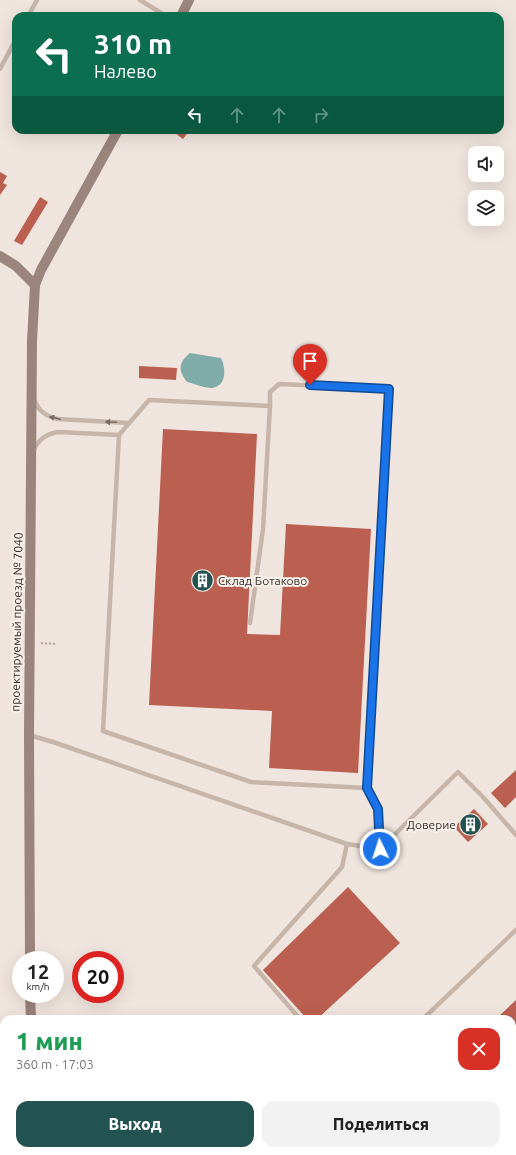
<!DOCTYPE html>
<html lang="ru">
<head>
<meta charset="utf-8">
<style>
  :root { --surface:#fff; --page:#f2f2f2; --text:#222; --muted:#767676; --accent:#225351 }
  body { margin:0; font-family:Ubuntu,sans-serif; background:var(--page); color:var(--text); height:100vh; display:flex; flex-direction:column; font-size:15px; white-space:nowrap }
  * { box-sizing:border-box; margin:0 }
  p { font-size:13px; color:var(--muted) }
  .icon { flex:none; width:22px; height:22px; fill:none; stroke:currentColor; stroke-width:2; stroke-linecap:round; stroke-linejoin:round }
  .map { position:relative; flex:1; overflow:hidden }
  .side { position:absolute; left:0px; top:1015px; width:516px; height:140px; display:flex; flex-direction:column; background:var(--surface); border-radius:12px 12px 0 0; box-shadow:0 4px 16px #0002 }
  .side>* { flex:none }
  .hud { position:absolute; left:12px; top:12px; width:492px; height:122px; border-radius:12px; box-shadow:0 4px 16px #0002; background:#0b6e4f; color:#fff; overflow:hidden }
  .buttons { position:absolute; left:468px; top:146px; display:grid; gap:8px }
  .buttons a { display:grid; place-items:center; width:36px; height:36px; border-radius:8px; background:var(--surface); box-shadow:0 4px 16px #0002; font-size:20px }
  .speed { position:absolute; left:12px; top:951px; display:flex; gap:8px; font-size:20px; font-weight:700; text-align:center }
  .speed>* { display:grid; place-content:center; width:52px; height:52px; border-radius:50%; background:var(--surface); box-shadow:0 4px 16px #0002; line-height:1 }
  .speed small { font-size:10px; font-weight:400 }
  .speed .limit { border:6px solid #d22; background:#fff; color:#111 }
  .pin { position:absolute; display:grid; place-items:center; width:34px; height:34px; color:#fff; margin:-41px -17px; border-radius:50% 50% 50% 0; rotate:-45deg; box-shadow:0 0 4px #0007 }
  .pin .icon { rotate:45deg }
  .me { position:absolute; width:44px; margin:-22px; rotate:356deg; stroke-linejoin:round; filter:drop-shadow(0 0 3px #0008) }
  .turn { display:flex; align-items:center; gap:14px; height:84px; padding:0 16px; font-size:18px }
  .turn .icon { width:52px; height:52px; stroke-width:2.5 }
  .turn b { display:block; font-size:28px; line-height:34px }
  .lanes { display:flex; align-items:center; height:38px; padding:0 16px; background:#0003; justify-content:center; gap:20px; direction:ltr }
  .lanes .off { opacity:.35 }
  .round { display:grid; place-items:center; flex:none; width:42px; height:42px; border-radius:12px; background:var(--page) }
  .summary { display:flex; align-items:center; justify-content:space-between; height:68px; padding:0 16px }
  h1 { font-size:24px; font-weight:800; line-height:30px; color:#1e9e55 }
  .cta { display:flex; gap:8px; margin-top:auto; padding:8px 16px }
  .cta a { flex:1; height:46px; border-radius:12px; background:var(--accent); color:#fff; font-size:16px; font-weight:800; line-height:46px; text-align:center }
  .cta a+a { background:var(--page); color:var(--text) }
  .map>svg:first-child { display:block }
</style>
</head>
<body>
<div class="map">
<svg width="516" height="1155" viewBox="0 0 516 1155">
  <rect width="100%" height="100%" fill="#f0e5de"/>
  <!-- water -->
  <path fill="#7faba8" d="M190,353L221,358C226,368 227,386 212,388C204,388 195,384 187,382C178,370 178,363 190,353Z"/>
  <!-- building -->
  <g fill="#bb5f50">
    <path d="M171,130H190L183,139Z"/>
    <path d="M0,172L7,176L3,183L7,185L0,195Z"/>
    <path d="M40,197L48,202L22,245L14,241Z"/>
    <path d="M139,366L177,368L176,380L139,378Z"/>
    <path d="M163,429L257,434L247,634L280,635L286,524L371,529L358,773L269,768L272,711L149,705Z"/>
    <path d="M516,770V797L505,808L491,793Z"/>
    <path d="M474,809L488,824L468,842L454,827Z"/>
    <path d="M348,887L400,943L317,1019H307L263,970Z"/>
    <path d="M516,1000V1030L512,1034V1019H496Z"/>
    <path d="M516,1078V1108L512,1112V1082Z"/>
    <path d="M350,1151H383L378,1155H346Z"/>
    <path d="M436,1151H469L464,1155H432Z"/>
  </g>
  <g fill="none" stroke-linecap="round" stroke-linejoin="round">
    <!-- path -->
    <g stroke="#b39f95" stroke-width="2" stroke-dasharray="2 2" stroke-linecap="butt">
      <path d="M14,643H19"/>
      <path d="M41,643L55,644"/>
    </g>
    <!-- lane -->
    <g stroke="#c7b5aa" stroke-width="4.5">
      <path d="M140,0L166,16"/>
      <path d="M28,16L37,0"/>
      <path d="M0,69L16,39"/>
      <path d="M35,401C39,412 48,417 58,419L129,423"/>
      <path d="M270,406V392L279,384L389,389L367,788"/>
      <path d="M34,450C38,439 47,434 58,432L119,435"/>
      <path d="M250,623L263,529L270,406L149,400L119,435L103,731L251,782L367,788L378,809L380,849"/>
      <path d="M29,735L53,742L347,844L380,849L458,772L483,797L516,835"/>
      <path d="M300,1019L254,966L342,867L347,844"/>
      <path d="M423,1019L516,930"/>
      <path d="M510,1151L514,1155"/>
      <path d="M297,1155V1151"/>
    </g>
    <!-- secondary -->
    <g stroke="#9b847c" stroke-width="10">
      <path d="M181,16L189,0"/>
      <path d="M0,256L16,266L35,285"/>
      <path d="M30,960L29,735L32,341L35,285L41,270L118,130"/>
      <path d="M30,994L31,1019"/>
      <path d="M32,1151V1155"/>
    </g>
  </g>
  <!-- one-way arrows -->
  <defs><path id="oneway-solid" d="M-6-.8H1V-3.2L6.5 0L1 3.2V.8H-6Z"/></defs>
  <g fill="#776a63">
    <use href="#oneway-solid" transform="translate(55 418) rotate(-166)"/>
    <use href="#oneway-solid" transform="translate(111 422) rotate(-177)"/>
  </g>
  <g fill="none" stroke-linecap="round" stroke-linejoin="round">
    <defs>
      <path id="route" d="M310,385L389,389L367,788L378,809L380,849"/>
    </defs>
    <!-- route casing -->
    <use href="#route" stroke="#114b97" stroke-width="10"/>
    <!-- route -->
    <use href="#route" stroke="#1a73e8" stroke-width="7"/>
  </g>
  <!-- icons -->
  <defs>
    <symbol id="building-disc" viewBox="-11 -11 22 22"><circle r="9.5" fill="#225351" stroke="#f8f0ea"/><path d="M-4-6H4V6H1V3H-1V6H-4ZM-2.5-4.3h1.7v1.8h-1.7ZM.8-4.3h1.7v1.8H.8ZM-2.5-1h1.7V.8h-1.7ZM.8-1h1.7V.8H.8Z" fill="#fff"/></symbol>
  </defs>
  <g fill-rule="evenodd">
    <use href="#building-disc" x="190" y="568" width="25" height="25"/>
    <use href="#building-disc" x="458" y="812" width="25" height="25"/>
  </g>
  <g text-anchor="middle" stroke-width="4" stroke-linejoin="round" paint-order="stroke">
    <!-- poi labels -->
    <g font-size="12" fill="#362c29" stroke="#f8f0ea" text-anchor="start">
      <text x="218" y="585">Склад Ботаково</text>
      <text x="456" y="829" text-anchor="end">Доверие</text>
    </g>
    <!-- street labels -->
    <g font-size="12" fill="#362c29" stroke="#f8f0ea">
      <text transform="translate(17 622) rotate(-89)" y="4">проектируемый проезд № 7040</text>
    </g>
  </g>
</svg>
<div class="buttons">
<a><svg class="icon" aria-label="sound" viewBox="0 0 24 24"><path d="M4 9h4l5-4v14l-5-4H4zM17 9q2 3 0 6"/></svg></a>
<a><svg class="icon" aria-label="layers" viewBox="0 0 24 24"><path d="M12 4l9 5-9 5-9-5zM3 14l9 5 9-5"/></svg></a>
</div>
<div class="speed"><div>12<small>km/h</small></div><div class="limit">20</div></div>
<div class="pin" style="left:310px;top:385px;background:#d93025"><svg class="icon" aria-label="arrive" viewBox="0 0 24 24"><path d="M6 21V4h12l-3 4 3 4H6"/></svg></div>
<svg class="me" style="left:380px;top:849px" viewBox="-20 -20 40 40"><circle r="17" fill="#1a73e8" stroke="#fff" stroke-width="3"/><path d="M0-11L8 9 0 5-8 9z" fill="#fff"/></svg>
<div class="hud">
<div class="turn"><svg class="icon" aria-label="left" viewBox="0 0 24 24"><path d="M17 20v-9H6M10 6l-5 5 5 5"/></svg><div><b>310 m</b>Налево</div></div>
<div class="lanes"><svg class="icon" aria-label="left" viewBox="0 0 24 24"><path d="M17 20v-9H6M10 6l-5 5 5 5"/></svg><svg class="icon off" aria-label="ahead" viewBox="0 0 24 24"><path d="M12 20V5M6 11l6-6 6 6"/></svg><svg class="icon off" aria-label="ahead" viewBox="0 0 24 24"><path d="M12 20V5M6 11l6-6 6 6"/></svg><svg class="icon off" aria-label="right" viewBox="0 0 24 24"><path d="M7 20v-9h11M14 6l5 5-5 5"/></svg></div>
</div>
<section class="side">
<div class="summary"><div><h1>1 мин</h1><p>360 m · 17:03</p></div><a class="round" style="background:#d93025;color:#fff"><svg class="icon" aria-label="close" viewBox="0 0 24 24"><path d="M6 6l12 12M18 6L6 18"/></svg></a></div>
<div class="cta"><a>Выход</a><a>Поделиться</a></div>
</section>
</div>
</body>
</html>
